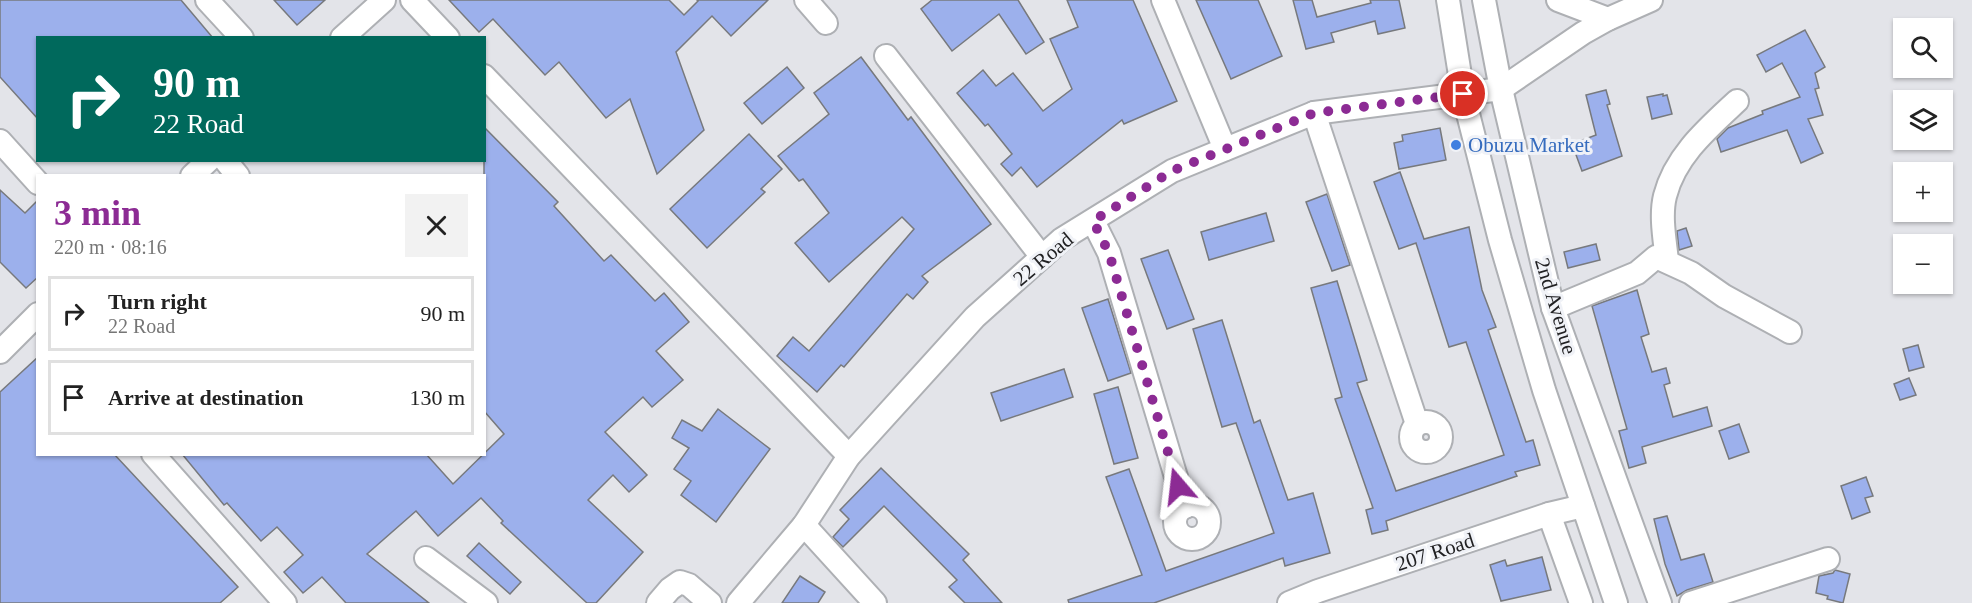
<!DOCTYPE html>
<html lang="en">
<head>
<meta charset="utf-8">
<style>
  :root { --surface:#fff; --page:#f2f2f2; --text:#222; --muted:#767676; --line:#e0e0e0; --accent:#8c2b94 }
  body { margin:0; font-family:"Times New Roman",serif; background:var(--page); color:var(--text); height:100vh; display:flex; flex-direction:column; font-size:22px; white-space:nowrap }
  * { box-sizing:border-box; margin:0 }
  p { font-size:20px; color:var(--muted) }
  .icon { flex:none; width:33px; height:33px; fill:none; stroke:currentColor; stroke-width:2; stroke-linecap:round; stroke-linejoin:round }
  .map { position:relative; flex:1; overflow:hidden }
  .panel { position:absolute; left:36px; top:174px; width:450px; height:282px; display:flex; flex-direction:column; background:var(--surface); border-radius:0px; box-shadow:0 2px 4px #0004 }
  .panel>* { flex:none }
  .guide { position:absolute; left:36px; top:36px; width:450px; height:126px; border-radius:0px; box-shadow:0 2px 4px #0004; background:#00695c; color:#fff; overflow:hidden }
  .tools { position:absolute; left:1893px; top:18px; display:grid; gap:12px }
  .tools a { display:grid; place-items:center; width:60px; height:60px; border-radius:0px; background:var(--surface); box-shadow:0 2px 4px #0004; font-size:30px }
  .pin { position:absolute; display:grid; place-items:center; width:51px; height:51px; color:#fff; margin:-26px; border:3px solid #fff; border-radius:50%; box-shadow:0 2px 6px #0007 }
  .me { position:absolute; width:66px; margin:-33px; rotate:343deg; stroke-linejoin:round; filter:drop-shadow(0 0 4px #0008) }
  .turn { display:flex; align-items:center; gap:21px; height:126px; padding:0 18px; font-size:27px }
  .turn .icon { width:78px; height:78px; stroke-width:2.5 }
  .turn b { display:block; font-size:42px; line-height:51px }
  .round { display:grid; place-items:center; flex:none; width:63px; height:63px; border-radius:0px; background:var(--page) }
  .summary { display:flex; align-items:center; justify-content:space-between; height:102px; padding:0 18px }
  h1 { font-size:36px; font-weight:700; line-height:45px; color:var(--accent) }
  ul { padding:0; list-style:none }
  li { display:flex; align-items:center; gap:18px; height:75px; margin:0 12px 9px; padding:0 6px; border:3px solid var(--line); border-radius:0px }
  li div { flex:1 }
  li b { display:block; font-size:22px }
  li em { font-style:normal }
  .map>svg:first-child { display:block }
</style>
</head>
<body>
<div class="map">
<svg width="1972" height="603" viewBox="0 0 1972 603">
  <rect width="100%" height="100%" fill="#e3e4e9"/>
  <!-- building -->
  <g fill="#9cb0ec" stroke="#77797d" stroke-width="1.5">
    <path d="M0,0H181L213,38H38V119L0,77Z"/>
    <path d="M274,0H325L297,25Z"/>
    <path d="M449,0H669L684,15L698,1L697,0H768L731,36L712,16L676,52L704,130L657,174L630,99L606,118L559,62L545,75L493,19L479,32Z"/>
    <path d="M932,0H1018L1044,42L1026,54L999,14L952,51L921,9Z"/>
    <path d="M1067,0H1133L1177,101L1124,124L1122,120L1037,187L1021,167L1012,176L1001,164L1012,154L988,124L985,126L957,93L983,70L996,86L1013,73L1043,111L1072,89L1050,39L1078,27Z"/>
    <path d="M1196,0H1258L1282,56L1231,79Z"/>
    <path d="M1293,0H1312L1317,17L1371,3L1370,0H1399L1405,28L1378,34L1375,21L1331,33L1334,42L1306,49Z"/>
    <path d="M1805,30L1825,67L1815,73L1819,88L1815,89L1823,115L1808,119L1823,153L1801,163L1787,130L1721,152L1717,139L1728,128L1763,114L1762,111L1800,97L1782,63L1766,72L1757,55Z"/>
    <path d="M861,57L908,120L911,117L991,224L922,276L928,282L913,299L907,294L844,367L841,365L817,392L777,356L793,337L809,351L914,229L902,217L829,282L795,243L829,213L803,179L799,181L778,156L829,114L814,93Z"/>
    <path d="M787,67L804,88L762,124L744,103Z"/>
    <path d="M1606,90L1610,104L1607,105L1622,156L1582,171L1572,144L1596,135L1586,95Z"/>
    <path d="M1663,94V96L1667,95L1672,114L1652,119L1647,97Z"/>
    <path d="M484,127L558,202L554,206L604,261L611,255L655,301L664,293L689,322L656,351L683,380L652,407L643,397L605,432L647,475L629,492L613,475L588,500L643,552L596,603H587L501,523L503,521L481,498L438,536L416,511L367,554L429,603H346L322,577L303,593L284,572L303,555L277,527L261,541L227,503L224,505L182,454H426L453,484L504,434L484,411Z"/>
    <path d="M1440,128L1446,160L1399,169L1394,143L1403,141L1402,135Z"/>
    <path d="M749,134L782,169L761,189L765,192L707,248L670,209Z"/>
    <path d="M1400,172L1424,239L1469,227L1482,290L1496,327L1488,330L1526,442L1533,440L1540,465L1515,472L1517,476L1386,521L1388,530L1372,534L1366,510L1373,508L1335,399L1342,397L1311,288L1337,281L1367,380L1357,383L1396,491L1504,455L1466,342L1449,347L1416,243L1399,249L1374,182Z"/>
    <path d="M0,190L25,213L38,200V277L26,288L0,262Z"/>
    <path d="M1327,194L1350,265L1332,271L1306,202Z"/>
    <path d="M1266,213L1274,241L1209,260L1201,232Z"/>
    <path d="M1686,228L1692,246L1679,250L1677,231Z"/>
    <path d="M1596,244L1600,260L1568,268L1564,252Z"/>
    <path d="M1168,250L1194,319L1167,329L1141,259Z"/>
    <path d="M1637,290L1649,334L1641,337L1652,372L1666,368L1670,383L1664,385L1673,417L1707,407L1712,426L1642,447L1646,463L1629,468L1619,431L1627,429L1592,306Z"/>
    <path d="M1108,299L1131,373L1108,381L1082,308Z"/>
    <path d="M1222,320L1254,423L1260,420L1288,500L1313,493L1330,553L1285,566L1283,558L1154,603H1069L1068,600L1142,575L1106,477L1129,469L1166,571L1274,533L1236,423L1222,427L1193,329Z"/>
    <path d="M1918,345L1924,367L1909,371L1903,349Z"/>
    <path d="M38,357V454H114L238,587L220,603H0V392Z"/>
    <path d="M1064,369L1073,397L1001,421L991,393Z"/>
    <path d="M1909,378L1916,395L1900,400L1894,384Z"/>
    <path d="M1118,387L1138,458L1114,464L1094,394Z"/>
    <path d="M718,409L770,449L716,522L681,495L691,481L674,469L689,448L672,438L682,420L702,431Z"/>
    <path d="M1739,424L1749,452L1729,459L1719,431Z"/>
    <path d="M881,468L969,554L963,560L1002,603H965L949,587L957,580L884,506L843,547L833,537L849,519L840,510Z"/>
    <path d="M1866,477L1873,496L1865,498L1870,512L1852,519L1841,486Z"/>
    <path d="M1667,516L1681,560L1704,554L1713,582L1687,590L1677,596L1665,564L1654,519Z"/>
    <path d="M479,543L521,582L510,594L467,556Z"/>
    <path d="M1542,557L1551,590L1501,601L1490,565L1505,560L1507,566Z"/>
    <path d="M1835,570L1850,574L1843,603L1827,599L1828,596L1816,593L1819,576L1833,573Z"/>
    <path d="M800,576L825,592L818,603H782Z"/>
  </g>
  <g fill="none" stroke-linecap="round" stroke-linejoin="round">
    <defs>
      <g id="minor">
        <path d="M207,0L242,38"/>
        <path d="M412,0L448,38"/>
        <path d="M806,0L826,23"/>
        <path d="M1163,0L1225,149"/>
        <path d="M1448,0L1463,94L1500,240L1544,390L1616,603"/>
        <path d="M1484,0L1501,89L1553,308L1660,603"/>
        <path d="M1558,0L1608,19"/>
        <path d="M342,38L384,0"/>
        <path d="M886,56L1042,257"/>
        <path d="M484,76L849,456"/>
        <path d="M1314,113L1417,424"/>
        <path d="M0,141L38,183"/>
        <path d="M225,160L238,176"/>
        <path d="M192,176L209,160"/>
        <path d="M1093,221L1109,253L1185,507"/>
        <path d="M1667,261C1665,241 1660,216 1665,196C1675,156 1708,128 1737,101"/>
        <path d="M1553,308L1637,273L1656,257L1691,273L1724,296L1790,332"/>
        <path d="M0,352L38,314"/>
        <circle cx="1426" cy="437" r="15"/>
        <path d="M153,454L285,603"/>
        <circle cx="1192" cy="522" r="17"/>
        <path d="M1549,514L1581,603"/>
        <path d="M804,525L875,603"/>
        <path d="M426,558L486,603"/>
        <path d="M658,603L670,589L680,582L689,585L710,603"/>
        <path d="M738,603L804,525L849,456L975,317L1062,239L1172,171L1314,113L1501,89L1583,33L1608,19L1651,0"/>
        <path d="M1289,603L1318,591L1549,514L1583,506"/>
        <path d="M1691,603L1828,559"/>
      </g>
    </defs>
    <!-- minor casing -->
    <use href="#minor" stroke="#aeb0b4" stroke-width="26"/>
    <!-- minor -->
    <use href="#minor" stroke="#fff" stroke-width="22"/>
  </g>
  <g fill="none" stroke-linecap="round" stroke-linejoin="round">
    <!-- route -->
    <path stroke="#8c2b94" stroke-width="10" stroke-dasharray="0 18" d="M1178,486L1109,253L1093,221L1172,171L1314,113L1463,94"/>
  </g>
  <!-- markers -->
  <circle fill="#3f7fe0" stroke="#f0f2f7" stroke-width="2" cx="1456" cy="145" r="6"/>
  <g text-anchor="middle" stroke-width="6" stroke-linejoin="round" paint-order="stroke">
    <!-- shop labels -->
    <g font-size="21" fill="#366cbe" stroke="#f0f2f7" text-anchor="start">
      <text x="1468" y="152">Obuzu Market</text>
    </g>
    <!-- street labels -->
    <g font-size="21" fill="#212123" stroke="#f0f2f7">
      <text transform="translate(1043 259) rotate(-40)" y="7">22 Road</text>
      <text transform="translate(1556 306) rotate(73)" y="7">2nd Avenue</text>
      <text transform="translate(1435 552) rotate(-18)" y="7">207 Road</text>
    </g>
  </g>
</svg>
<div class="tools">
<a><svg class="icon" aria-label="search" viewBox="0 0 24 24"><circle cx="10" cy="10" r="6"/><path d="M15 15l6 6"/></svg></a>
<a><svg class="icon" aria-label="layers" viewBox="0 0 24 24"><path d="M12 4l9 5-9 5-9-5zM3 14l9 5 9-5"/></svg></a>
<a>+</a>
<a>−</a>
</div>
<div class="pin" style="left:1463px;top:94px;background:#d93025"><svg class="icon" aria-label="arrive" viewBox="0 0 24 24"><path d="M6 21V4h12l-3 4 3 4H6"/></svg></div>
<svg class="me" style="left:1178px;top:486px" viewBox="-20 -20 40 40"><path d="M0-17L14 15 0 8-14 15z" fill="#8c2b94" stroke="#fff" stroke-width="4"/></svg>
<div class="guide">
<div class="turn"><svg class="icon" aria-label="right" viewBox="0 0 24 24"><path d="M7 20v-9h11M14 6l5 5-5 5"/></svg><div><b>90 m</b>22 Road</div></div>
</div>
<section class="panel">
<div class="summary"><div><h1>3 min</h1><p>220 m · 08:16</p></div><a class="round"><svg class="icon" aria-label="close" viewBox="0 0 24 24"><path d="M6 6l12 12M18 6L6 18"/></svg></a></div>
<ul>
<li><svg class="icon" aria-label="right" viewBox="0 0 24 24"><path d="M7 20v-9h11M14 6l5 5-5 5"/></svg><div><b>Turn right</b><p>22 Road</p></div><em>90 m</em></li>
<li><svg class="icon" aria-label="arrive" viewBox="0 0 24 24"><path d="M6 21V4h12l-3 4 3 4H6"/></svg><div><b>Arrive at destination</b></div><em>130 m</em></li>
</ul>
</section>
</div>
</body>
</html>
